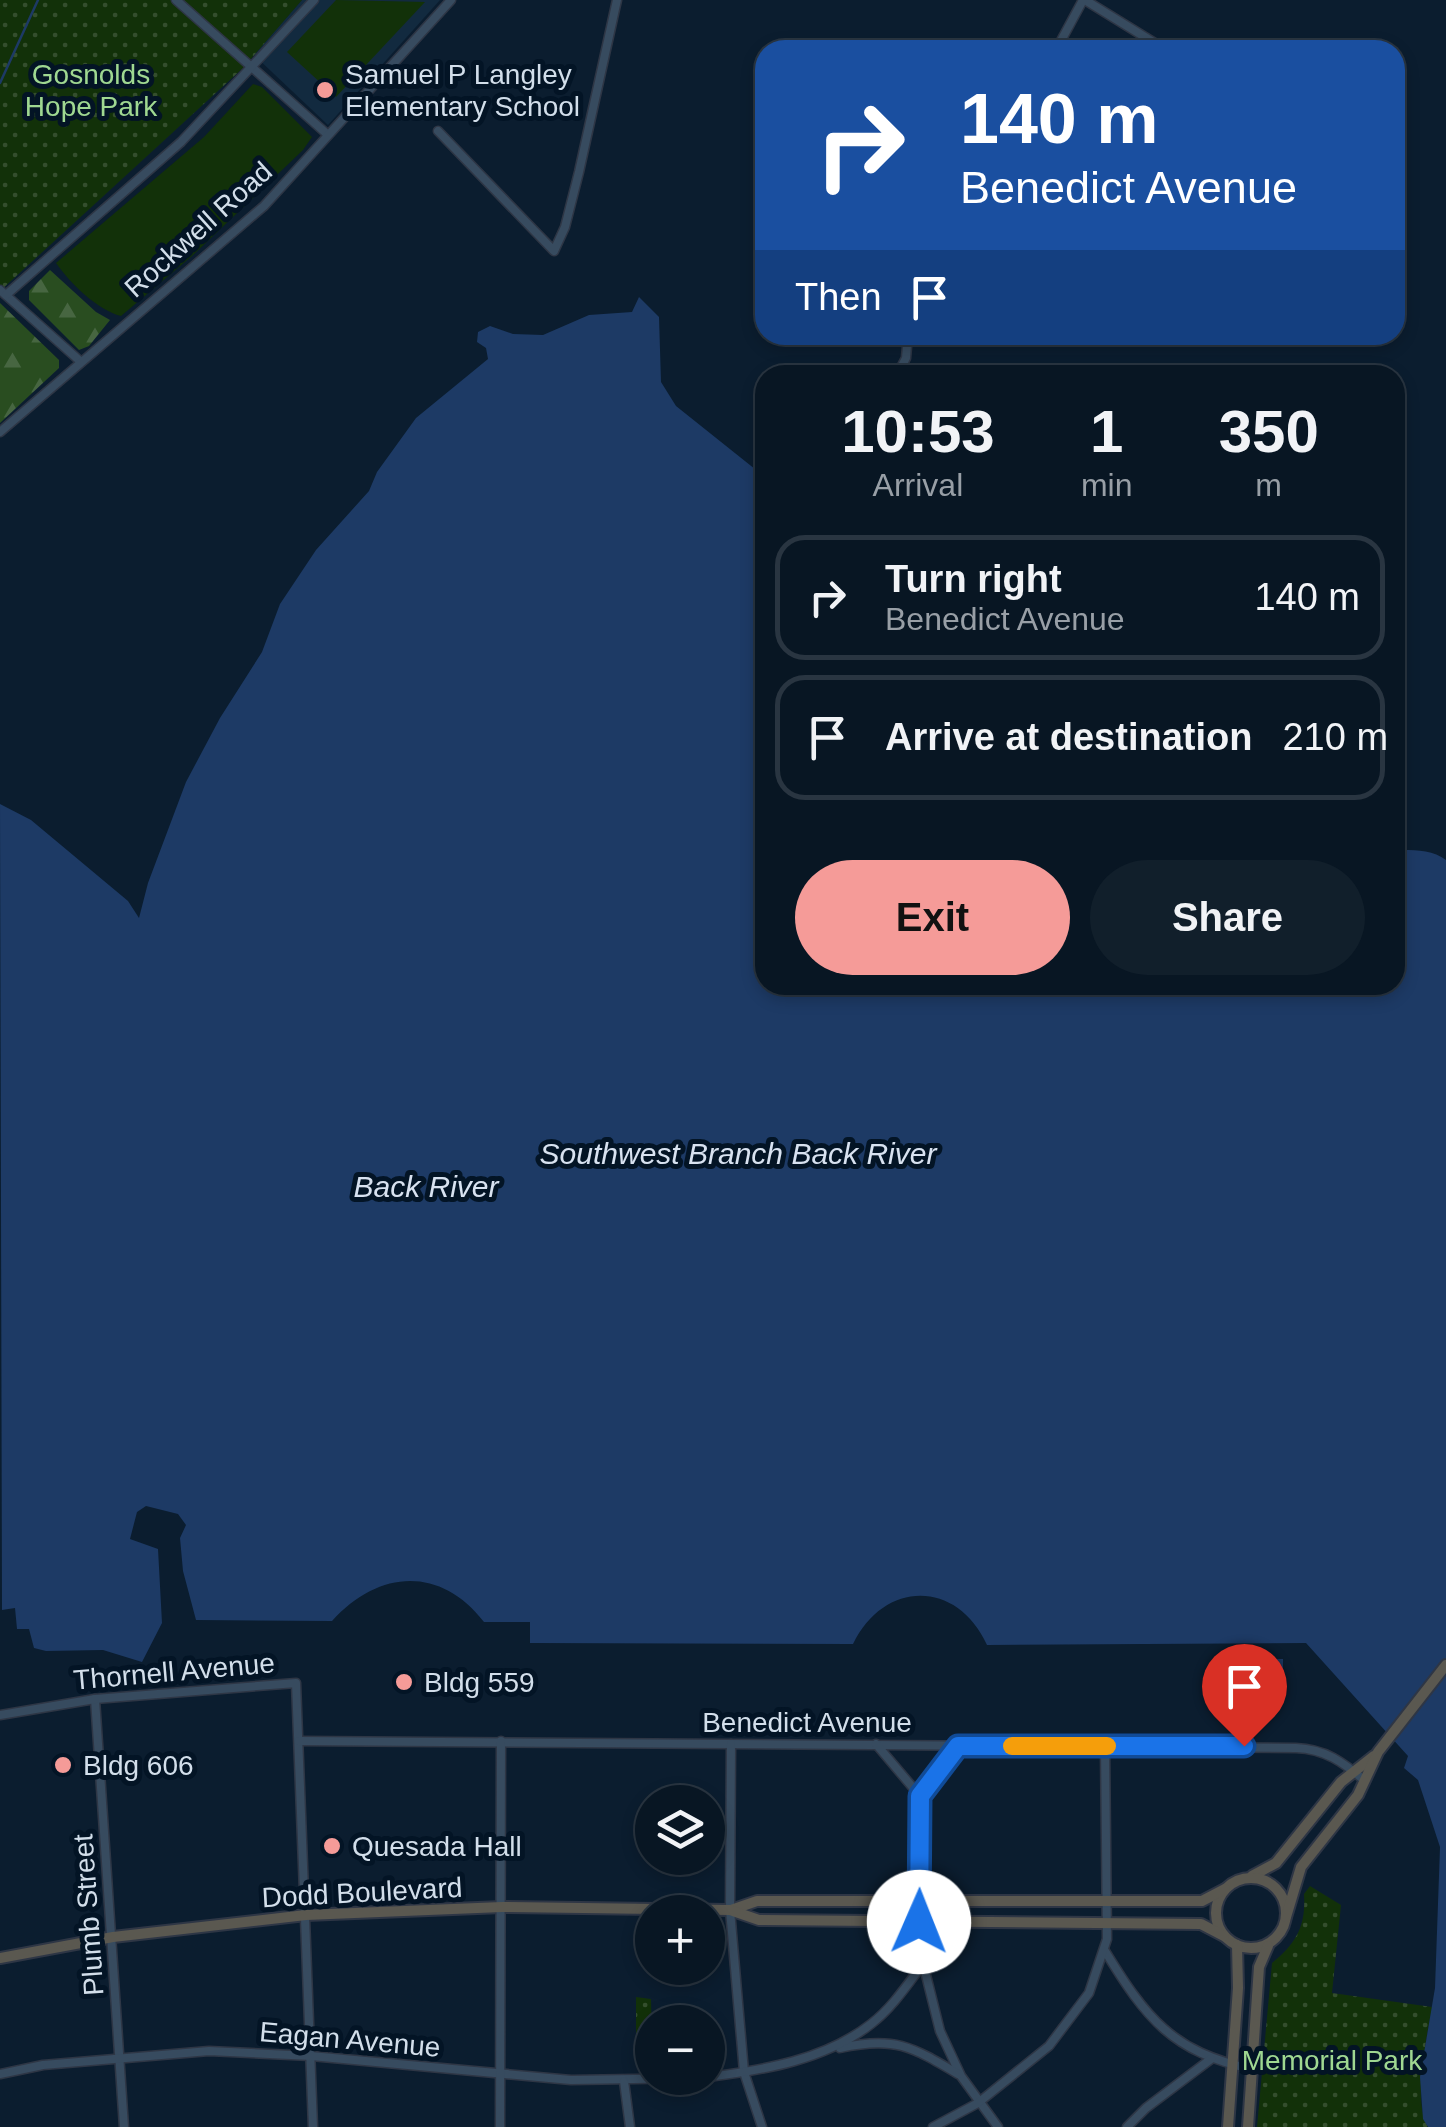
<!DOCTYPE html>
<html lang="en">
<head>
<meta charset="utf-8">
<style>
  :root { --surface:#081623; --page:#111f2b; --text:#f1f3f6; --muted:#989fa6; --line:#293541; --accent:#f59b98 }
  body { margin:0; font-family:Arial,sans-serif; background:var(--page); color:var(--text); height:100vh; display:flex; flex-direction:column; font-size:38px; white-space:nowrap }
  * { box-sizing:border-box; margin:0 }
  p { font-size:32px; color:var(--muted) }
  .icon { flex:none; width:55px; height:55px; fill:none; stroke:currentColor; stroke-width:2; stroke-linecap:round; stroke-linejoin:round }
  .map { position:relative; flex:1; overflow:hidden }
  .details { position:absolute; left:755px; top:365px; width:650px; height:630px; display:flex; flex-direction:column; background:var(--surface); border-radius:30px; box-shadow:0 5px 15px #0003,0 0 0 2px var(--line) }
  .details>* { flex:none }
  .banner { position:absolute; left:755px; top:40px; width:650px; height:305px; border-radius:30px; box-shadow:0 5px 15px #0003,0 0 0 2px var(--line); background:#1a4fa0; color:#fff; overflow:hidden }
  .fabs { position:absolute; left:635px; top:1785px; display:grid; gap:20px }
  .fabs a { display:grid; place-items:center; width:90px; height:90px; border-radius:50%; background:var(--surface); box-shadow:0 5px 15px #0003,0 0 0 2px var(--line); font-size:50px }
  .pin { position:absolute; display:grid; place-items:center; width:85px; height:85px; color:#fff; margin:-102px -42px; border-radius:50% 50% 50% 0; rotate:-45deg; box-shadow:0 0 10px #0007 }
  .pin .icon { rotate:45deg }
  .me { position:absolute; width:110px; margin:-55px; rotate:1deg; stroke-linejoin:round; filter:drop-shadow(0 0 8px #0008) }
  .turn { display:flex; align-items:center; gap:35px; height:210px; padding:0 40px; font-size:45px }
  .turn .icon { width:130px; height:130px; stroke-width:2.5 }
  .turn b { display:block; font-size:70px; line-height:85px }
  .then { display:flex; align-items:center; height:95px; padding:0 40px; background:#0003; gap:20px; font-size:38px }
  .eta { display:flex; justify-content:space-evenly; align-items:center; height:170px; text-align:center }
  .eta b { font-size:60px; font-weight:800; line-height:70px }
  .primary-button { display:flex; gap:20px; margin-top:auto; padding:20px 40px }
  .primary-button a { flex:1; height:115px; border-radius:60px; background:var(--accent); color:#111; font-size:40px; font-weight:800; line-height:115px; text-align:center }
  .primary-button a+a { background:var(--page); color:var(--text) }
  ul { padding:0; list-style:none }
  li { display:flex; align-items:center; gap:30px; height:125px; margin:0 20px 15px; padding:0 20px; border:5px solid var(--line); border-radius:30px }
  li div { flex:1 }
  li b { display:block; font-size:38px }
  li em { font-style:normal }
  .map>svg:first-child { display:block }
</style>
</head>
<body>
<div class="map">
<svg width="1446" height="2127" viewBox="0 0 1446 2127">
  <defs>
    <pattern id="forest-firs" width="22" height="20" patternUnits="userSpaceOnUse" patternTransform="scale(2.5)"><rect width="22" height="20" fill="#294d20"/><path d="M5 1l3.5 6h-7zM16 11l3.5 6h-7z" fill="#476641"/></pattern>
    <pattern id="park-dots" width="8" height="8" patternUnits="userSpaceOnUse" patternTransform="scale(2.5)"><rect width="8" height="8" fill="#123109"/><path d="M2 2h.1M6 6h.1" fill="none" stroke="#344e2d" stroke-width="1.8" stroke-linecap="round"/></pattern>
  </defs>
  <rect width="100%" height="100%" fill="#0b1d2f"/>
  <!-- built -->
  <path fill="#122a3f" d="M302,0H440L328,125L254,55Z"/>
  <!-- grass -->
  <g fill="#123109">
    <path d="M336,0L425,2L336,97L287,52Z"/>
    <path d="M253,84L262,87L312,137L303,150L192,256L121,316C97,310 70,283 56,263L204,137Z"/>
  </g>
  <!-- forest -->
  <g fill="url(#forest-firs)">
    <path d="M50,270L96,312L110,320L89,346L79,350L29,300V291Z"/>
    <path d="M0,303L59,360V368L0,423Z"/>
  </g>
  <!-- park -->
  <g fill="url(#park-dots)">
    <path d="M0,0H302L243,68L0,291Z"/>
    <path d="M1310,1886L1341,1905L1332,1993L1432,2007C1427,2037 1412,2101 1428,2127H1257L1272,1963C1297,1943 1306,1925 1304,1894Z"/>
    <path d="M636,1997L651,1999L652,2044L636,2045Z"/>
  </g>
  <!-- water -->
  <g fill="#1d3a65">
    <path d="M639,297L659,317L661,382L676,406L765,477V985H1395V850C1412,850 1432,849 1446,860V2127H1428L1423,2119L1420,2077L1435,1988L1440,1847L1418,1780L1404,1768L1408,1756L1306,1643L987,1645C957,1579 884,1580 853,1644L530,1643V1622H484C440,1565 378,1570 332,1621L196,1620L183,1571L180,1538L186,1525L178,1514L146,1506L137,1512L130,1539L158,1549L162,1623L142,1662L103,1650L46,1651L34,1648L29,1629H17L15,1608L2,1610L0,804L31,820L128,901L139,918L148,883L186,782L220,718L262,652L280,604L316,550L369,491L377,472L416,418L488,359L486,348L477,342L478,332L490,326L513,334L543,335L589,315L632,312Z"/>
    <path d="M1236,1658L1283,1659V1678H1236Z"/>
  </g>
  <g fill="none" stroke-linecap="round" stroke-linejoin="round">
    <!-- stream -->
    <path stroke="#1d3a65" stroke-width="2.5" d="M0,83L38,0"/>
    <defs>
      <g id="street">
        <path d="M176,0L327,134"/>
        <path d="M1085,0L1166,50"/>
        <path d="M1056,50L1083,0"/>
        <path d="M438,131L554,251L565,227L579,172L617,0"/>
        <path d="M0,290L80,361"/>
        <path d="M6,295L181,142L314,0"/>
        <path d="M897,375L906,358L908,335"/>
        <path d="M0,432L264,206L451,0"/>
        <path d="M95,1699L124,2127"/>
        <path d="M0,1715L95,1699L296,1683L313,2127"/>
        <path d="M299,1741L1296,1748C1325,1749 1343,1762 1365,1781"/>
        <path d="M731,1744L730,1910L744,2072L762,2127"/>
        <path d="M876,1744L920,1796"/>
        <path d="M958,1746L920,1796L921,1955L940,2031L961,2076L998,2127"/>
        <path d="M1105,1951C1146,2018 1172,2052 1252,2069"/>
        <path d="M840,2048C894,2036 911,2046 958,2074"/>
        <path d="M0,2074L43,2065L209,2051L311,2056L571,2080L698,2078"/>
        <path d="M708,2077C764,2070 825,2060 871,2024C892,2008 907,1985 923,1964"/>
        <path d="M624,2081L630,2127"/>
        <path d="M500,2127L501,1741"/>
        <path d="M933,2127L978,2103L1049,2046L1089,1993L1107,1939L1105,1746"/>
        <path d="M1127,2127L1146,2108L1211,2059"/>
      </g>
      <g id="secondary">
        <path d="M1252,1876L1276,1863L1341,1782L1374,1756"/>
        <circle cx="1251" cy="1913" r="35"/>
        <path d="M731,1910L757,1901H1202L1225,1889"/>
        <path d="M1286,1917L1301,1867L1358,1795L1378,1752L1446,1665"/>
        <path d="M0,1958L113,1937L306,1915L502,1907L730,1910L759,1920L1201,1924L1224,1936"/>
        <path d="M1228,2127L1238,1988L1237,1945"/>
        <path d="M1248,2127L1259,1967L1268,1946"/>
      </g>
    </defs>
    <!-- street casing -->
    <use href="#street" stroke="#2e3645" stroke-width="11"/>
    <!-- secondary casing -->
    <use href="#secondary" stroke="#2e3645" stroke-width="14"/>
    <!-- street -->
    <use href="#street" stroke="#374b5f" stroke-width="8"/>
    <!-- secondary -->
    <use href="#secondary" stroke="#5a5850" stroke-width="10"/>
  </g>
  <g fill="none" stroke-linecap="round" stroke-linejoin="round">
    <defs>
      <path id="route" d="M919,1922L920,1796L958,1746H1244"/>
    </defs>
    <!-- route casing -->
    <use href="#route" stroke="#114b97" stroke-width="25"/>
    <!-- route -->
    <use href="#route" stroke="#1a73e8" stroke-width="18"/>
    <!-- slow -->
    <path stroke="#f59e0b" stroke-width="18" d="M1012,1746H1107"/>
  </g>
  <!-- markers -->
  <g fill="#f59b98" stroke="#031425" stroke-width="4">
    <circle cx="325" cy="90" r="10"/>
    <circle cx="404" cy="1682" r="10"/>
    <circle cx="63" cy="1765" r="10"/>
    <circle cx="332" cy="1846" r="10"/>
  </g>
  <g text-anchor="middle" stroke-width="10" stroke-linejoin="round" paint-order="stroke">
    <!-- park labels -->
    <g font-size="28" fill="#9fd891" stroke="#031425">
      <text x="91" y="84">Gosnolds<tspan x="91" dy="32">Hope Park</tspan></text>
      <text x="1332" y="2070">Memorial Park</text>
    </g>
    <!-- poi labels -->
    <g font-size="28" fill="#d2deea" stroke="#031425" text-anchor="start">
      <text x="345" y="84">Samuel P Langley<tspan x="345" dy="32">Elementary School</tspan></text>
      <text x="424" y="1692">Bldg 559</text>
      <text x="83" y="1775">Bldg 606</text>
      <text x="352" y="1856">Quesada Hall</text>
    </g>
    <!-- street labels -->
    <g font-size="28" fill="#d2deea" stroke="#031425">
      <text transform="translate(198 229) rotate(-42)" y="10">Rockwell Road</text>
      <text transform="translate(174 1671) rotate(-5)" y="10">Thornell Avenue</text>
      <text x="807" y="1732">Benedict Avenue</text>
      <text transform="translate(362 1892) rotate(-3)" y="10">Dodd Boulevard</text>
      <text transform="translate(88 1915) rotate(-94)" y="10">Plumb Street</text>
      <text transform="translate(350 2039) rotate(5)" y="10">Eagan Avenue</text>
    </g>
    <!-- water labels -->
    <g font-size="30" font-style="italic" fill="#d8e2f0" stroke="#031425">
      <text x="738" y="1164">Southwest Branch Back River</text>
      <text x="426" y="1197">Back River</text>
    </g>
  </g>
</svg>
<div class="fabs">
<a><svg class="icon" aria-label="layers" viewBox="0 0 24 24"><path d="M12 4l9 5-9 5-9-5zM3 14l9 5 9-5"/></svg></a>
<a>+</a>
<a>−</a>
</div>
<div class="pin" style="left:1244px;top:1746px;background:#d93025"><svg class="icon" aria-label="arrive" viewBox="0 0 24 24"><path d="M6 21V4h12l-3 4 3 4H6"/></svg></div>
<svg class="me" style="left:919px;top:1922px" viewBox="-20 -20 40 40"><circle r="19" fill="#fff"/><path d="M0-13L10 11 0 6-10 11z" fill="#1a73e8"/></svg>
<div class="banner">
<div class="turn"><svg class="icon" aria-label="right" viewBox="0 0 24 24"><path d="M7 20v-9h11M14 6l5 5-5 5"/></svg><div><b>140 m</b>Benedict Avenue</div></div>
<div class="then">Then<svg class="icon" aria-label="arrive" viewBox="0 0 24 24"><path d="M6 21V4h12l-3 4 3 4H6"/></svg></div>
</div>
<section class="details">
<div class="eta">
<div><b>10:53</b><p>Arrival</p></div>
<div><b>1</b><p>min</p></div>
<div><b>350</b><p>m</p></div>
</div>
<ul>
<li><svg class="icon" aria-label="right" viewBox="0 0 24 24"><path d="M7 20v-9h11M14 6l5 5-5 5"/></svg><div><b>Turn right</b><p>Benedict Avenue</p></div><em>140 m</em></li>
<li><svg class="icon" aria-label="arrive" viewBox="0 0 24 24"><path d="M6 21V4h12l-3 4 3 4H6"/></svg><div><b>Arrive at destination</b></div><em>210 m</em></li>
</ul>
<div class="primary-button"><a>Exit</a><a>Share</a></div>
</section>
</div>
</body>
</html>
